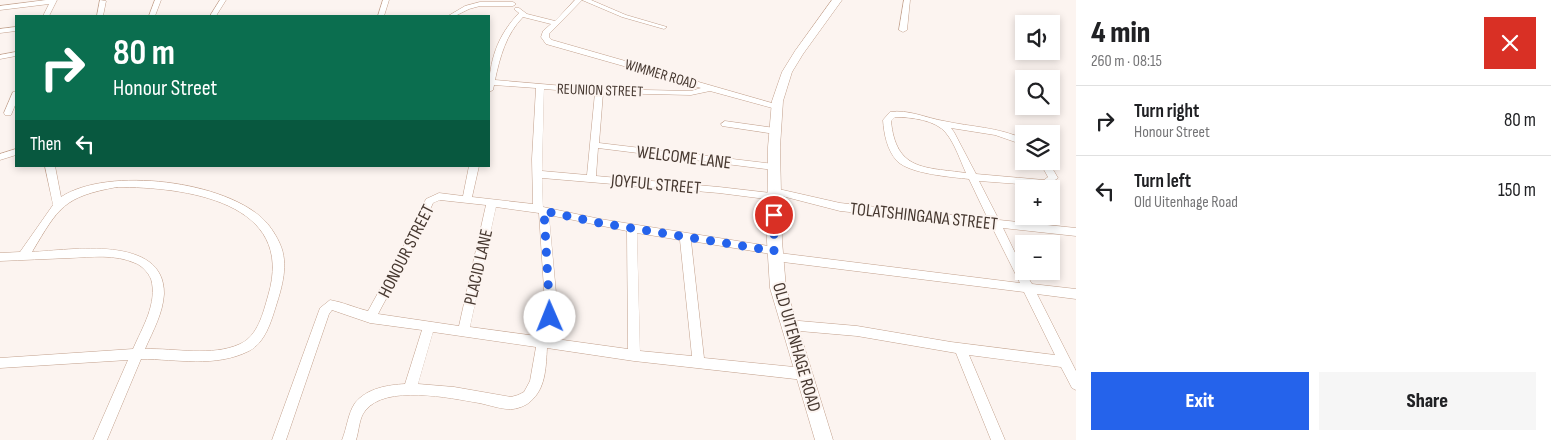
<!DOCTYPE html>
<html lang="en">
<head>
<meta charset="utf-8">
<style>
  :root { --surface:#fff; --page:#f6f6f6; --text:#202124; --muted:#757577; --line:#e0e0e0; --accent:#2563eb }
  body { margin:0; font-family:"Sofia Sans Condensed",sans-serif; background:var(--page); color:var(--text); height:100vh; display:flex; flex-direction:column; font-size:19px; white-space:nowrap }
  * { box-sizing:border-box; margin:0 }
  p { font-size:16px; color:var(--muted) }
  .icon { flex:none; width:28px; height:28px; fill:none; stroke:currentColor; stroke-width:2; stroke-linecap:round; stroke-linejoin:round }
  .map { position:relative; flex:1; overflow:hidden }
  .panel { display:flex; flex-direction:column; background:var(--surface); width:475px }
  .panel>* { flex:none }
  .hud { position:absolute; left:15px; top:15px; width:475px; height:152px; border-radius:0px; box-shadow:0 2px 8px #0003; background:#0b6e4f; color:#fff; overflow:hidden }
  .tools { position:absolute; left:1015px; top:15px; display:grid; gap:10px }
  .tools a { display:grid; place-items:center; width:45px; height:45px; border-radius:0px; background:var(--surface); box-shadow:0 2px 8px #0003; font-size:25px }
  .pin { position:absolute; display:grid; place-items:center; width:42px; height:42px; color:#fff; margin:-21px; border:2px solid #fff; border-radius:50%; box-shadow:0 1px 5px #0007 }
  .me { position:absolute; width:55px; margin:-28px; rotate:359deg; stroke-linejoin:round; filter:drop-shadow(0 0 4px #0008) }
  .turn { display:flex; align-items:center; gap:18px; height:105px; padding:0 15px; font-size:22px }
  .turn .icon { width:65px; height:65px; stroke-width:2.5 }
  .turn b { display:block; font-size:35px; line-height:42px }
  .then { display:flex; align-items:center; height:48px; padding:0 15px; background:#0003; gap:10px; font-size:19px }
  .round { display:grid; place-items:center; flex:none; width:52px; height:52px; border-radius:0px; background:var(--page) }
  .summary { display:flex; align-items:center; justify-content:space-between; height:85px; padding:0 15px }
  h1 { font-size:30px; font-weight:800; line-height:38px }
  .action { display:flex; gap:10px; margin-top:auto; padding:10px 15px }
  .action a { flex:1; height:58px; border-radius:0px; background:var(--accent); color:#fff; font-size:20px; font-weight:800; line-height:58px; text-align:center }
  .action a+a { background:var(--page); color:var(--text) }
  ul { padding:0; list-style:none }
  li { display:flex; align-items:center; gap:15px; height:70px; padding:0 15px; border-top:1px solid var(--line) }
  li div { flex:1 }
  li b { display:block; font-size:19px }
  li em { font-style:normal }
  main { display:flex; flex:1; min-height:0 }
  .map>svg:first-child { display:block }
</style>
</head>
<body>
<main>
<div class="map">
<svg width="1076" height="440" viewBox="0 0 1076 440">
  <rect width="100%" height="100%" fill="#fcf4f0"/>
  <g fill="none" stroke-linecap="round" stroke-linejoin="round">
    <defs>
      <g id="minor">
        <path d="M46,0H57L49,16H43L49,4L0,10V6Z"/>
        <path d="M100,0L106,1L103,16H97Z"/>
        <path d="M155,0H161L155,16H149Z"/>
        <path d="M220,0H226L216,16H210Z"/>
        <path d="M383,0H389L384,16H378Z"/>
        <path d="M575,0H591L626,15L667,27L664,29L622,17L582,0L549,34V37L552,40L779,105L780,107L776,109L710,91L691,95L603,93L599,143L774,164L779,167L774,170L598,148L596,176L719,187L771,193L769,191L771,189L774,188L840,203L988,219L969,179C951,177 910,174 897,161C887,150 884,134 883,120L890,112C908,109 926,118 944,121C971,127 998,127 1024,139V145L995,135L951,128L954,132L976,174L1044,180L1048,177L1039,161H1048L1058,178L1046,186L979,181L999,220L1076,228V236L1003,228L1024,271L1032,284L1076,289V299L1037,294L1076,371V390L1072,388L1061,367L969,355L1005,440H991L956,353L857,336L788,330L784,329L782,325L784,321L788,320L857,326L951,342L1055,355L1024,292L775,261L771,260L770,257L771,254L691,241L704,358L804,368L808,370L810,374L808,378L804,380L634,361L547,348C546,365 546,386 533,399C528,405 520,408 513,409C503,410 489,405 479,403C450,398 385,384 365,411C359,418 359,431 356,440H342C347,428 348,413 355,403C367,388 388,385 405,384L422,330L370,323L332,310L329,314L286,440H272L320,308L330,300C343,302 355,308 368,311L400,253L426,199L439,193L463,196L469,166H479L472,197L533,204L532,159L536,88L494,85L493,90L489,92C489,61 497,36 519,13L514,9L515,8H519L527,14L555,21ZM523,17L551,24L543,31L541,37L546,44L701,88L691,91L599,89L495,80C500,57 506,34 523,17ZM544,89L595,93L587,175L542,171ZM895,117C911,117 936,120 946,133C955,144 960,160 966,173C924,167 896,171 891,121ZM542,178L719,193L774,200L777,199L778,195L840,211L992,227L1020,283L779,253L780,251L779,248L775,247L600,219L543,207ZM440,200L486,205L459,326L378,314L410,254L433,203ZM496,207L539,213L545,304L544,337L470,327ZM549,215L627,231L628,349L556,339L557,304ZM637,233L680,240L692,356L640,351ZM433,332L536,347L530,381L524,392L518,395L511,397L454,387L418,384Z"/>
        <path d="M904,0H910L907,30L903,32L899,30Z"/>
        <path d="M480,2H513L516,4L513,6H480L469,9L455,16H448L465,6Z"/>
        <path d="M16,27V31L0,33V29Z"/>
        <path d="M16,52V56L0,59V55Z"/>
        <path d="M13,92H16V103L11,115H5L4,113Z"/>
        <path d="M725,121L775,128L779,131L775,134L722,126L721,124Z"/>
        <path d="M16,149V155L0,160V154Z"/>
        <path d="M45,166H55L61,197C108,166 227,181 265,221C271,227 277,237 280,244C289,264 282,287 276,306C271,322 265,343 249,351C215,368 177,359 141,359L107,440H93L128,360L0,368V358L133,349C142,328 158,303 151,279C148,272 141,265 135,263C115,254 91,257 70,258C46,259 23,260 0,261V253L20,252L53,205ZM117,187C184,187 297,201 268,296C263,313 258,336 240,344C211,357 176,348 145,349C153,331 163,313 164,294C165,234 70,250 32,252C59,207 63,197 117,187Z"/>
      </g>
      <path id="secondary" d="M832,0H842L803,54L792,72L783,101L780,147L782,241L786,288L833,440H815L770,288L767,241L768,147L772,101L782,72L795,51Z"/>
    </defs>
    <!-- minor casing -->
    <use href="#minor" stroke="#c2a08c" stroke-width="1"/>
    <!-- secondary casing -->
    <use href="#secondary" stroke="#c2a08c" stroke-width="1"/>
    <!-- minor -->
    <use href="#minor" fill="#fff" fill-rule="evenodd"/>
    <!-- secondary -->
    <use href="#secondary" fill="#fff" fill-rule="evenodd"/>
  </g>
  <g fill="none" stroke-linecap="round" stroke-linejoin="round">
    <!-- route -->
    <path stroke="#2563eb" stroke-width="9" stroke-dasharray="0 16.2" d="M550,317L544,211L600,223L774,251V215"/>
  </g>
  <g text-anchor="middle" stroke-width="4" stroke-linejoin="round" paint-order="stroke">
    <!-- far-street labels -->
    <g font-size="15" fill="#463830" stroke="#fcf4f0">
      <text transform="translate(661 74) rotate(16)" y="5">WIMMER ROAD</text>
      <text transform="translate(600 90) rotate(2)" y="5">REUNION STREET</text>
    </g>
    <!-- street labels -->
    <g font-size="18" fill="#463830" stroke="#fcf4f0">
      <text transform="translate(684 157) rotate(7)" y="6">WELCOME LANE</text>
      <text transform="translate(656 184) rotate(5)" y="6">JOYFUL STREET</text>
      <text transform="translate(924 216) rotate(6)" y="6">TOLATSHINGANA STREET</text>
      <text transform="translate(406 251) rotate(-63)" y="6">HONOUR STREET</text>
      <text transform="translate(478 267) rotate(-77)" y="6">PLACID LANE</text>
      <text transform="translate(797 347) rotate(74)" y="6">OLD UITENHAGE ROAD</text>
    </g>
  </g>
</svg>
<div class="tools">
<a><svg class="icon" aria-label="sound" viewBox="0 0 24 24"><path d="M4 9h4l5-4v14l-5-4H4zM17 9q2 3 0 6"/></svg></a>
<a><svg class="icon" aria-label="search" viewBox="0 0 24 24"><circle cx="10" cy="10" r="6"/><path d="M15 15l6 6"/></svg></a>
<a><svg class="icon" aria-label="layers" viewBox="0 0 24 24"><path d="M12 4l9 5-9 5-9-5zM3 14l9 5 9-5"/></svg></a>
<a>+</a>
<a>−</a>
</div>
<div class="pin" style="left:774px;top:215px;background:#d93025"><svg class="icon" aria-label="arrive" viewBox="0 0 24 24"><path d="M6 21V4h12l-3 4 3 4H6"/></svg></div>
<svg class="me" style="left:550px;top:317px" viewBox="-20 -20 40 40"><circle r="19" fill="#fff"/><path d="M0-13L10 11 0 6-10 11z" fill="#2563eb"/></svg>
<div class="hud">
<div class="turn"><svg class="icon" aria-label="right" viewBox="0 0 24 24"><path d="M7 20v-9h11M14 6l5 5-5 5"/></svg><div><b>80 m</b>Honour Street</div></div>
<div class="then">Then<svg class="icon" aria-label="left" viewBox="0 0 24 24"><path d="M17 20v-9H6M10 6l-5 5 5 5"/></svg></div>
</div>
</div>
<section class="panel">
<div class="summary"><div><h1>4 min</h1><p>260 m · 08:15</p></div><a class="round" style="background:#d93025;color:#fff"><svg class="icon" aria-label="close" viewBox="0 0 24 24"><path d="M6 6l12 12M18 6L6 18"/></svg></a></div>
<ul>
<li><svg class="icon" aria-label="right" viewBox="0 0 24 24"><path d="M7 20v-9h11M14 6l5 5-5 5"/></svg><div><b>Turn right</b><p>Honour Street</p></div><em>80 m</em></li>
<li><svg class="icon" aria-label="left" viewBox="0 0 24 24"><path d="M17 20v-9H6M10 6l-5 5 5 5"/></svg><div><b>Turn left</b><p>Old Uitenhage Road</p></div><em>150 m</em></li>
</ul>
<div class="action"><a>Exit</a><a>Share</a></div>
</section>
</main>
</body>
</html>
